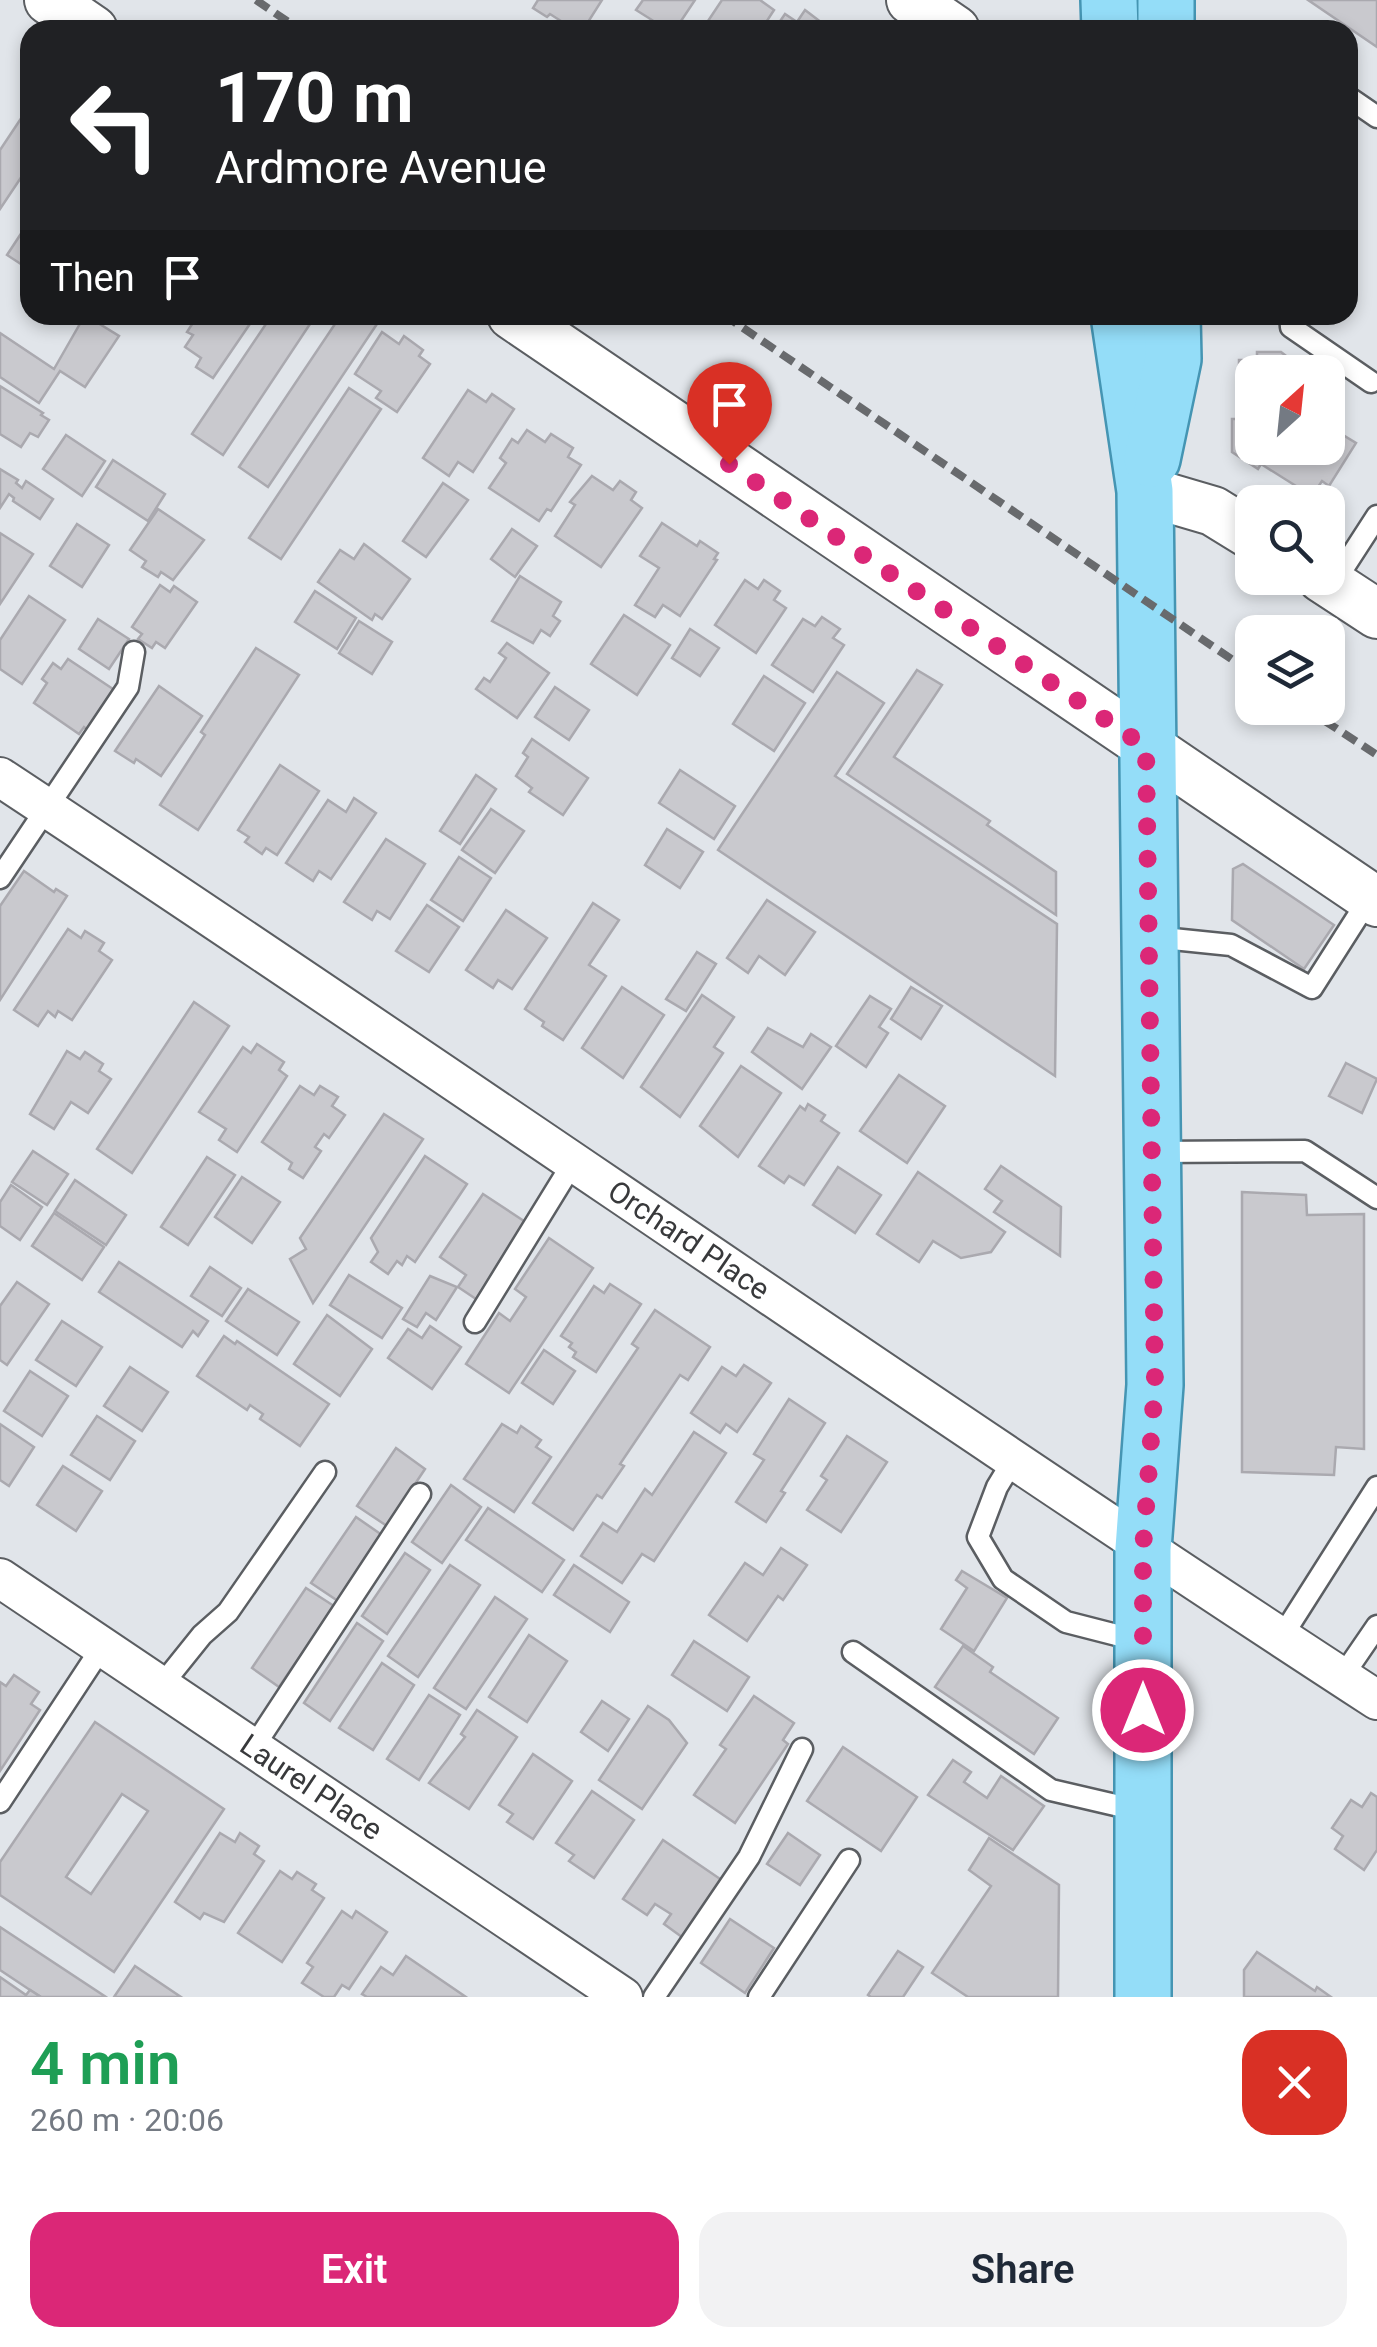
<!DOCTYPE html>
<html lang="en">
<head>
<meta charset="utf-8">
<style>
  :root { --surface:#fff; --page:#f2f2f3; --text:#1f2937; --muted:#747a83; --accent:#db2777 }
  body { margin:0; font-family:Roboto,sans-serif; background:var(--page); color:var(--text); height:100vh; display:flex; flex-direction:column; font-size:38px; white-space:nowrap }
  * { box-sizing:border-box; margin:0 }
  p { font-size:32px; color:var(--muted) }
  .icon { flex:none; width:55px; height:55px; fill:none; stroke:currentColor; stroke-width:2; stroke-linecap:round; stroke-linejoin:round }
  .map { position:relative; height:1997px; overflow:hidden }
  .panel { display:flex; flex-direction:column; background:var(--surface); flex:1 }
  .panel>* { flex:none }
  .banner { position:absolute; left:20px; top:20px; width:1338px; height:305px; border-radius:30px; box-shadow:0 5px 15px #0003; background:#202124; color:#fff; overflow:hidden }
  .needle { width:65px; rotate:27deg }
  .tools { position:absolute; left:1235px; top:355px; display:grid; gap:20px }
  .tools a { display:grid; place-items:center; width:110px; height:110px; border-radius:20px; background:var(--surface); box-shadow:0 5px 15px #0003; font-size:50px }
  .pin { position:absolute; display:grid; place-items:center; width:85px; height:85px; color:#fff; margin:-102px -42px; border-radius:50% 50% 50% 0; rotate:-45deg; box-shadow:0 0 10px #0007 }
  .pin .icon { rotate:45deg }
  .me { position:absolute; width:110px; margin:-55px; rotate:0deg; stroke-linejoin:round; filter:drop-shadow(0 0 8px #0008) }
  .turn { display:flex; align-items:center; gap:35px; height:210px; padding:0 30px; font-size:45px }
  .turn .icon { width:130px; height:130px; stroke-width:2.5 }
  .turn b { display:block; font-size:70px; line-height:85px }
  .then { display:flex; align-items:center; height:95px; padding:0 30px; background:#0003; gap:20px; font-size:38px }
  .round { display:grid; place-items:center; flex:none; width:105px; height:105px; border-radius:30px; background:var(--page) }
  .headline { display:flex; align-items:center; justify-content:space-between; height:170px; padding:0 30px }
  h1 { font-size:60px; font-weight:600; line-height:75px; color:#1e9e55 }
  .button { display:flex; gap:20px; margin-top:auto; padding:20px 30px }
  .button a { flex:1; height:115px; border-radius:30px; background:var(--accent); color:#fff; font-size:40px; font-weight:600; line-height:115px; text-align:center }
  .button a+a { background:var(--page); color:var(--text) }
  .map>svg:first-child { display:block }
</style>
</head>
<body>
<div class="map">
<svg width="1377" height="1997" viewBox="0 0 1377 1997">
  <rect width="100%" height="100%" fill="#e1e5ea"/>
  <!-- building -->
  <g fill="#c9c9ce" stroke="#aaa9af" stroke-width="2.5" fill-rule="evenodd">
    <path d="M538,0H602L583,30H575L550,14L547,17L533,8Z"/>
    <path d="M643,0H695L675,30H645L652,20L636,10Z"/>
    <path d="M722,0H760L774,10L761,30H702Z"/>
    <path d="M1308,0H1377V47Z"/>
    <path d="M805,10L826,26L823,30H774L785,14L797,22Z"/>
    <path d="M30,105V164L0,209V150Z"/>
    <path d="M30,220V270L7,255Z"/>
    <path d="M85,315L119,336L85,387L60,371L39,403L0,377V333L54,369Z"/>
    <path d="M198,315H256L213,378L196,367L201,358L185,347L193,335L187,332Z"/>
    <path d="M272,315H316L223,455L192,434Z"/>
    <path d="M341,315H383L268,487L239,467Z"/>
    <path d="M382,332L399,344L404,336L423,350L419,356L430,364L397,412L376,398L381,391L355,374Z"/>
    <path d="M1257,352H1281L1307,372H1252V448H1328V426L1356,443L1329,486L1322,481L1312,496L1261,464L1258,469L1232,452V419H1239V360H1257Z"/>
    <path d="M0,386L43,413L41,415L49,420L38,437L30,433L21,447L0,434Z"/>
    <path d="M349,388L381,409L281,559L249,538Z"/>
    <path d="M468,390L486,402L492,394L514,409L473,472L458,462L449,476L423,458Z"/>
    <path d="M527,430L545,442L551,434L573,448L568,457L581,465L551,511L547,509L539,521L489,488L506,463L500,458L512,439L518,443Z"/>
    <path d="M66,435L105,461L82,496L43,469Z"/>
    <path d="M113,460L165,494L148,521L96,487Z"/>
    <path d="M0,469L18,480L16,483L22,488L26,481L53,499L40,519L13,501L14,498L9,494L0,508Z"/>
    <path d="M592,476L613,490L620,481L636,492L631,500L642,508L601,567L555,536L575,505L570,502Z"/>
    <path d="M443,483L468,500L426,557L403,541Z"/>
    <path d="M158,509L204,540L173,580L161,572L158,577L142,567L146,561L130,550Z"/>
    <path d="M662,523L697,546L700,541L718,553L714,559L717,560L680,616L663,605L655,617L635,605L659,568L640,556Z"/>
    <path d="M77,524L109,545L82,587L50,566Z"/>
    <path d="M512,529L537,546L515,577L491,559Z"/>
    <path d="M0,533L33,554L0,604Z"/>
    <path d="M364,544L410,579L382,619L375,614L372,620L318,582L340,550L354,559Z"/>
    <path d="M520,576L561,602L553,616L560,621L550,636L541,630L533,643L492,621Z"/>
    <path d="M745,580L758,589L764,580L780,591L774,600L786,608L756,653L715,625Z"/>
    <path d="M160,585L170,592L174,586L197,602L165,648L156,642L152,648L138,639L142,634L132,627Z"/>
    <path d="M315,591L356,618L337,649L295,622Z"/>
    <path d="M29,596L65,620L22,684L0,669V640Z"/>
    <path d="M624,615L670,645L637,695L591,664Z"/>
    <path d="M822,617L840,629L833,638L844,645L813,692L772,665L803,619L815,626Z"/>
    <path d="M98,619L129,639L109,669L79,649Z"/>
    <path d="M359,621L392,642L372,674L339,653Z"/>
    <path d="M690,629L719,648L700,676L672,658Z"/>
    <path d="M507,643L549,673L517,718L476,689L484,678L490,682L506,658L499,653Z"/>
    <path d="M256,648L299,675L198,830L160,805L205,735L201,732Z"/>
    <path d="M68,659L116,691L89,731L84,727L79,734L34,703L47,683L42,679L53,663L61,669Z"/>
    <path d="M917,670L942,685L894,757L990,821L987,825L1056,872V915L847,774Z"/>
    <path d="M837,672L884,703L835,776L1057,924L1055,1076L718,850Z"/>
    <path d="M764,676L805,703L774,751L733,724Z"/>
    <path d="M159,686L202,716L161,776L136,759L134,763L115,751Z"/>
    <path d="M555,687L589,710L569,740L535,717Z"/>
    <path d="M532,739L588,778L563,815L529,792L532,788L516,776L528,757L523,753Z"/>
    <path d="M280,765L319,791L277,855L266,848L262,854L245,842L249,837L238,830Z"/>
    <path d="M680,770L735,806L714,839L659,803Z"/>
    <path d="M476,775L496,789L460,844L440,831Z"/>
    <path d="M354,798L376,813L331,879L319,871L313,881L286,863L328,800L346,812Z"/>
    <path d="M491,809L524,831L495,873L462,850Z"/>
    <path d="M667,829L703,852L680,888L645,865Z"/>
    <path d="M386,839L425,864L390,919L377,911L372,920L344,902Z"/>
    <path d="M459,857L491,878L463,921L431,900Z"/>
    <path d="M1243,864L1334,925L1304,969L1232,920L1233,869Z"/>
    <path d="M24,871L54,892L56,889L67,896L0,1000V906Z"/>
    <path d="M767,900L815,932L785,975L759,956L748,973L727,958Z"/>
    <path d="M593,903L619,920L589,965L606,976L563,1040L542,1026L544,1022L525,1009Z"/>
    <path d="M427,905L459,927L429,972L396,951Z"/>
    <path d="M506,910L547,938L512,989L498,980L493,988L466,970Z"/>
    <path d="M68,929L81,938L85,931L104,943L99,951L112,960L72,1020L58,1011L55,1017L48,1011L38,1026L14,1010Z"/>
    <path d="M697,952L716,964L686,1011L666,999Z"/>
    <path d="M622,987L664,1015L623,1078L582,1048Z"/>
    <path d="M911,987L942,1006L921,1039L891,1019Z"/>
    <path d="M702,995L734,1017L714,1047L723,1053L680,1117L641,1087Z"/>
    <path d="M870,996L891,1009L879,1027L888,1033L866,1067L836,1046Z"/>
    <path d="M194,1002L229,1026L132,1173L97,1149Z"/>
    <path d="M768,1028L803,1047L811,1034L831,1047L802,1089L752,1052Z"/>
    <path d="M257,1044L284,1062L279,1070L287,1076L237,1152L219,1140L226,1129L199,1112L243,1047L251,1053Z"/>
    <path d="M67,1051L80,1059L85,1052L103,1064L99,1071L111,1079L88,1113L71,1102L54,1129L30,1114Z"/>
    <path d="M1346,1063L1377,1079L1362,1113L1329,1096Z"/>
    <path d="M741,1066L781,1093L738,1157L700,1126Z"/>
    <path d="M899,1075L945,1106L907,1163L860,1131Z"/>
    <path d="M300,1086L314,1095L320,1086L338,1097L332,1106L345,1115L329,1138L324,1134L315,1147L321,1151L303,1178L289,1169L292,1163L262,1142Z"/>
    <path d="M808,1104L825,1115L821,1121L839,1133L804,1185L789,1176L784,1183L759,1166L800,1106L805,1110Z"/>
    <path d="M384,1114L423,1139L313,1303L290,1259L306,1249L300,1238Z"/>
    <path d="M33,1151L68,1174L47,1205L12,1182Z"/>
    <path d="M425,1156L467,1184L415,1262L407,1256L402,1265L397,1261L388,1274L371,1262L378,1252L371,1238Z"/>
    <path d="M207,1157L235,1175L188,1245L161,1227Z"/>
    <path d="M1001,1166L1061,1207L1060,1256L994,1212L1002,1201L985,1189Z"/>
    <path d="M838,1167L881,1195L855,1233L813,1205Z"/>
    <path d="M918,1172L1005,1232L991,1252L961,1258L933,1241L919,1262L877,1234Z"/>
    <path d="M242,1177L280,1202L252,1243L215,1217Z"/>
    <path d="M75,1180L126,1215L106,1245L55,1211Z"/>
    <path d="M11,1185L42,1207L20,1240L0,1226V1202Z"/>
    <path d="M1242,1192L1306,1195L1307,1215L1364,1214V1449L1336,1447L1334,1475L1242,1472Z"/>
    <path d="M483,1194L527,1223L476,1299L458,1287L466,1275L440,1257Z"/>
    <path d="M54,1213L104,1247L82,1280L32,1246Z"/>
    <path d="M549,1238L593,1268L509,1393L466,1364L499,1313L510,1321L526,1297L515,1289Z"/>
    <path d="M119,1262L208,1321L198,1336L193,1331L182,1347L99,1292Z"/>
    <path d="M210,1267L241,1288L222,1316L191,1296Z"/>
    <path d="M349,1275L402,1308L382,1338L330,1305Z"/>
    <path d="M430,1276L457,1287L436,1320L426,1313L417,1327L403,1319Z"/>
    <path d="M17,1282L49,1304L7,1365L0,1360V1306Z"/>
    <path d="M610,1284L641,1304L596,1372L573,1357L576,1352L569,1347L572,1343L561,1336L594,1286L604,1293Z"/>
    <path d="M248,1289L299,1322L277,1355L226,1321Z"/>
    <path d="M655,1310L710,1347L688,1380L680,1375L620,1464L624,1466L602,1498L597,1495L573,1530L533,1503L638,1348L632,1344Z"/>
    <path d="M327,1315L372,1349L340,1396L294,1364Z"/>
    <path d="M62,1321L102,1347L76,1386L36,1360Z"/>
    <path d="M430,1326L461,1347L432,1389L388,1358L408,1329L422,1338Z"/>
    <path d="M224,1336L235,1344L237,1341L329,1404L300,1446L260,1419L263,1414L250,1405L247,1410L197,1376Z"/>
    <path d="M544,1350L575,1371L553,1404L522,1383Z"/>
    <path d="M744,1365L771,1383L737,1432L726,1424L720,1433L691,1413L722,1367L736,1376Z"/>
    <path d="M130,1367L168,1392L142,1431L104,1406Z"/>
    <path d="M30,1371L68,1396L42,1436L4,1411Z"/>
    <path d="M789,1399L825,1423L781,1491L785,1493L766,1522L736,1502L764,1460L754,1454Z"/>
    <path d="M97,1416L135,1441L110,1480L71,1455Z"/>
    <path d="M0,1424L34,1447L9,1486L0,1480Z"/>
    <path d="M502,1424L517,1433L521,1426L541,1440L536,1447L551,1457L514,1512L464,1479Z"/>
    <path d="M694,1432L726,1453L654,1561L642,1554L622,1583L581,1556L603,1523L617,1532L645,1489L652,1495Z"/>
    <path d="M847,1436L887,1462L841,1532L807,1510L827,1480L821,1476Z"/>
    <path d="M396,1448L425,1469L387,1526L357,1506Z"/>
    <path d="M63,1466L102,1491L76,1531L37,1505Z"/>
    <path d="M451,1485L481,1507L442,1563L412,1542Z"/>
    <path d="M488,1508L564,1560L542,1592L466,1540Z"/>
    <path d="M356,1517L382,1535L338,1601L311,1583Z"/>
    <path d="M781,1548L807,1565L783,1600L778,1596L747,1641L709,1615L745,1563L763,1575Z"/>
    <path d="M405,1553L430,1570L387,1634L362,1616Z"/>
    <path d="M450,1565L480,1585L418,1677L388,1656Z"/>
    <path d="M574,1565L629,1602L610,1632L554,1595Z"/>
    <path d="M962,1571L1007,1598L974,1651L941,1629L967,1588L956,1580Z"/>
    <path d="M306,1588L334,1606L279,1687L252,1668Z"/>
    <path d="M495,1597L527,1619L466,1709L434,1688Z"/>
    <path d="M357,1623L383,1641L330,1721L304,1703Z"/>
    <path d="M529,1635L567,1661L527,1722L489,1697Z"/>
    <path d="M694,1641L749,1677L727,1711L672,1675Z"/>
    <path d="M963,1646L993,1667L990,1672L1058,1718L1034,1754L935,1687Z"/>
    <path d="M382,1663L414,1685L373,1750L339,1728Z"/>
    <path d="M14,1675L39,1692L31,1704L40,1710L0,1771V1682L6,1686Z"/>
    <path d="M429,1695L460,1715L419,1780L387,1759Z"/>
    <path d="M754,1696L794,1723L783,1740L788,1744L735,1823L694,1795L726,1749L720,1745Z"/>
    <path d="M602,1701L629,1719L608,1751L581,1732Z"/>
    <path d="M648,1706L669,1720L687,1743L642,1809L599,1780Z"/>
    <path d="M477,1710L517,1737L469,1809L429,1783L465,1737L461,1734Z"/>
    <path d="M95,1722L224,1809L114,1972L0,1895V1862ZM122,1794L148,1811L91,1894L66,1877Z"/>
    <path d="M843,1747L917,1797L881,1851L807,1801Z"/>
    <path d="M533,1754L572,1781L533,1839L507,1822L513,1814L499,1805Z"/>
    <path d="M953,1760L971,1772L964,1782L987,1798L1001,1776L1044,1806L1013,1850L928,1795Z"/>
    <path d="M592,1791L634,1820L594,1878L569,1861L574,1855L556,1843Z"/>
    <path d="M1371,1793L1377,1797V1850L1364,1870L1335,1849L1343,1836L1332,1828L1351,1800L1362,1807Z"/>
    <path d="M220,1833L235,1842L240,1833L259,1846L254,1854L264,1861L224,1922L204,1913L200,1919L175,1902Z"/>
    <path d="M788,1833L820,1855L800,1885L767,1864Z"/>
    <path d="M989,1838L1059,1885L1058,1997H968L932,1973L991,1886L969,1870Z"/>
    <path d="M663,1840L726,1883L686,1940L664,1924L671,1914L655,1904L647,1915L623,1899Z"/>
    <path d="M280,1871L292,1879L297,1872L316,1884L312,1890L324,1898L282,1962L238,1933Z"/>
    <path d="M342,1911L352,1918L356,1911L387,1932L349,1989L342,1985L334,1997H324L302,1983L313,1967L307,1963Z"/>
    <path d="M730,1919L774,1948L745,1993L701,1963Z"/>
    <path d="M0,1927L106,1997H41L30,1990L0,1970Z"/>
    <path d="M898,1951L923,1967L903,1997H871L868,1995Z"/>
    <path d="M1257,1952L1315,1991L1317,1987L1331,1997H1244V1970Z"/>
    <path d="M406,1956L466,1997H367L362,1994L381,1967L393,1975Z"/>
    <path d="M135,1966L181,1997H114Z"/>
    <path d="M0,1977L26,1995L30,1990L41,1997H0Z"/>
  </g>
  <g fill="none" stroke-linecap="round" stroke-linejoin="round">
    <defs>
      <g id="service">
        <path d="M1348,97L1377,117"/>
        <path d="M1290,315L1291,327L1371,382"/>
        <path d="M1333,584L1377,516"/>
        <path d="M0,878L128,687L134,652"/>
        <path d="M1153,937L1231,945L1312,988L1370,897"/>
        <path d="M1153,1152L1305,1151L1377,1198"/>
        <path d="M475,1322L574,1161"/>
        <path d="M1014,1459L997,1487L978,1537L1003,1579L1066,1622L1140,1641"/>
        <path d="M1281,1638L1377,1487"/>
        <path d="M853,1652L1051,1790L1141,1811"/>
        <path d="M1342,1677L1377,1626"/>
        <path d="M161,1686L202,1635L228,1612L325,1472"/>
        <path d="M253,1748L420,1494"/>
        <path d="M0,1802L102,1647"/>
        <path d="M654,1997L749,1857L802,1749"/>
        <path d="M759,1997L849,1860"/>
      </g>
      <g id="minor">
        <path id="s1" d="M0,777C461,1081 914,1399 1377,1700"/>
        <path id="s2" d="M0,1578L623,1997"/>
      </g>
      <g id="tertiary">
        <path d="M49,0L93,30"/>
        <path d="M911,0L955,30"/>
        <path d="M512,315L1377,902"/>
        <path d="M1145,491L1213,511L1252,535"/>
        <path d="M1322,578L1377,614"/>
      </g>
      <g id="primary">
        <path d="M1109,0L1110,30"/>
        <path d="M1166,0V30"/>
        <path d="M1119,315L1145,491L1155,1385L1143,1549V1997"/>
        <path d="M1152,459L1173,359L1172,315"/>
      </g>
    </defs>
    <!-- service casing -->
    <use href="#service" stroke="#5b5e62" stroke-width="25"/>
    <!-- minor casing -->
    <use href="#minor" stroke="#5b5e62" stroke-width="42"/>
    <!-- tertiary casing -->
    <use href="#tertiary" stroke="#5b5e62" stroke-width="52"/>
    <!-- primary casing -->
    <use href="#primary" stroke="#4595b3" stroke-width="60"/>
    <!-- service -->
    <use href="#service" stroke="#fff" stroke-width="20"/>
    <!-- minor -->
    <use href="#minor" stroke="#fff" stroke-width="38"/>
    <!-- tertiary -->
    <use href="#tertiary" stroke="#fff" stroke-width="48"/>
    <!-- primary -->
    <use href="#primary" stroke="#94ddf8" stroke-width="55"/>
    <!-- rail -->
    <g stroke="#686a6d" stroke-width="8" stroke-dasharray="15 8" stroke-linecap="butt">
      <path d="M256,0L300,30"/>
      <path d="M724,315L1252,673"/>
      <path d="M1305,708L1377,755"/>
    </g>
  </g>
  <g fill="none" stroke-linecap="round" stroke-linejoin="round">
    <!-- route -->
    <path stroke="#db2777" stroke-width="18" stroke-dasharray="0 32.4" d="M729,464L1146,747L1155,1385L1143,1549V1710"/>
  </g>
  <g text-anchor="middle" stroke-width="8" stroke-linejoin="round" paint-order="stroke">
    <!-- street labels -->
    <g font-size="30" fill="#38393b" stroke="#e1e5ea">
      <text dy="10" stroke="none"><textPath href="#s1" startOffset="830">Orchard Place</textPath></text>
      <text dy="10" stroke="none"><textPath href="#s2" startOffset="375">Laurel Place</textPath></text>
    </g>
  </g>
</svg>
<div class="tools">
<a><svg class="needle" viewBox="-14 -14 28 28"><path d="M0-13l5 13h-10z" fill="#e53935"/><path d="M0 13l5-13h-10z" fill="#747a83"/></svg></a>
<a><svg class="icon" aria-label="search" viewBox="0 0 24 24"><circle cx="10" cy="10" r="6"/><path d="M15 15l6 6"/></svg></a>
<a><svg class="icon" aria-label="layers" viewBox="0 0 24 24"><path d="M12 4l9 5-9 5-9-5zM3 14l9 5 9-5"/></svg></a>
</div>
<div class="pin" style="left:729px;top:464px;background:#d93025"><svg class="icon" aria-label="arrive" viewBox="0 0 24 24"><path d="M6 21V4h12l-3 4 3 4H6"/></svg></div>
<svg class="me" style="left:1143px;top:1710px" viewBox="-20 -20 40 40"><circle r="17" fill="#db2777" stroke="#fff" stroke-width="3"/><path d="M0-11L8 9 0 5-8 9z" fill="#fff"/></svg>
<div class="banner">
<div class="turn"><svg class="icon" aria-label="left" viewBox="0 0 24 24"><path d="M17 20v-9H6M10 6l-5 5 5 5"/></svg><div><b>170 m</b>Ardmore Avenue</div></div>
<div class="then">Then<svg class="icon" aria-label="arrive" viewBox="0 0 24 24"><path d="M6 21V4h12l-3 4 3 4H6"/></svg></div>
</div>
</div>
<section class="panel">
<div class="headline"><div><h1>4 min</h1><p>260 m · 20:06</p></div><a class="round" style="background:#d93025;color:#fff"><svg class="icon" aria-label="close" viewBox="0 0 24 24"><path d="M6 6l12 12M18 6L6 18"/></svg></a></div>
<div class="button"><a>Exit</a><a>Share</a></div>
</section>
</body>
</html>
